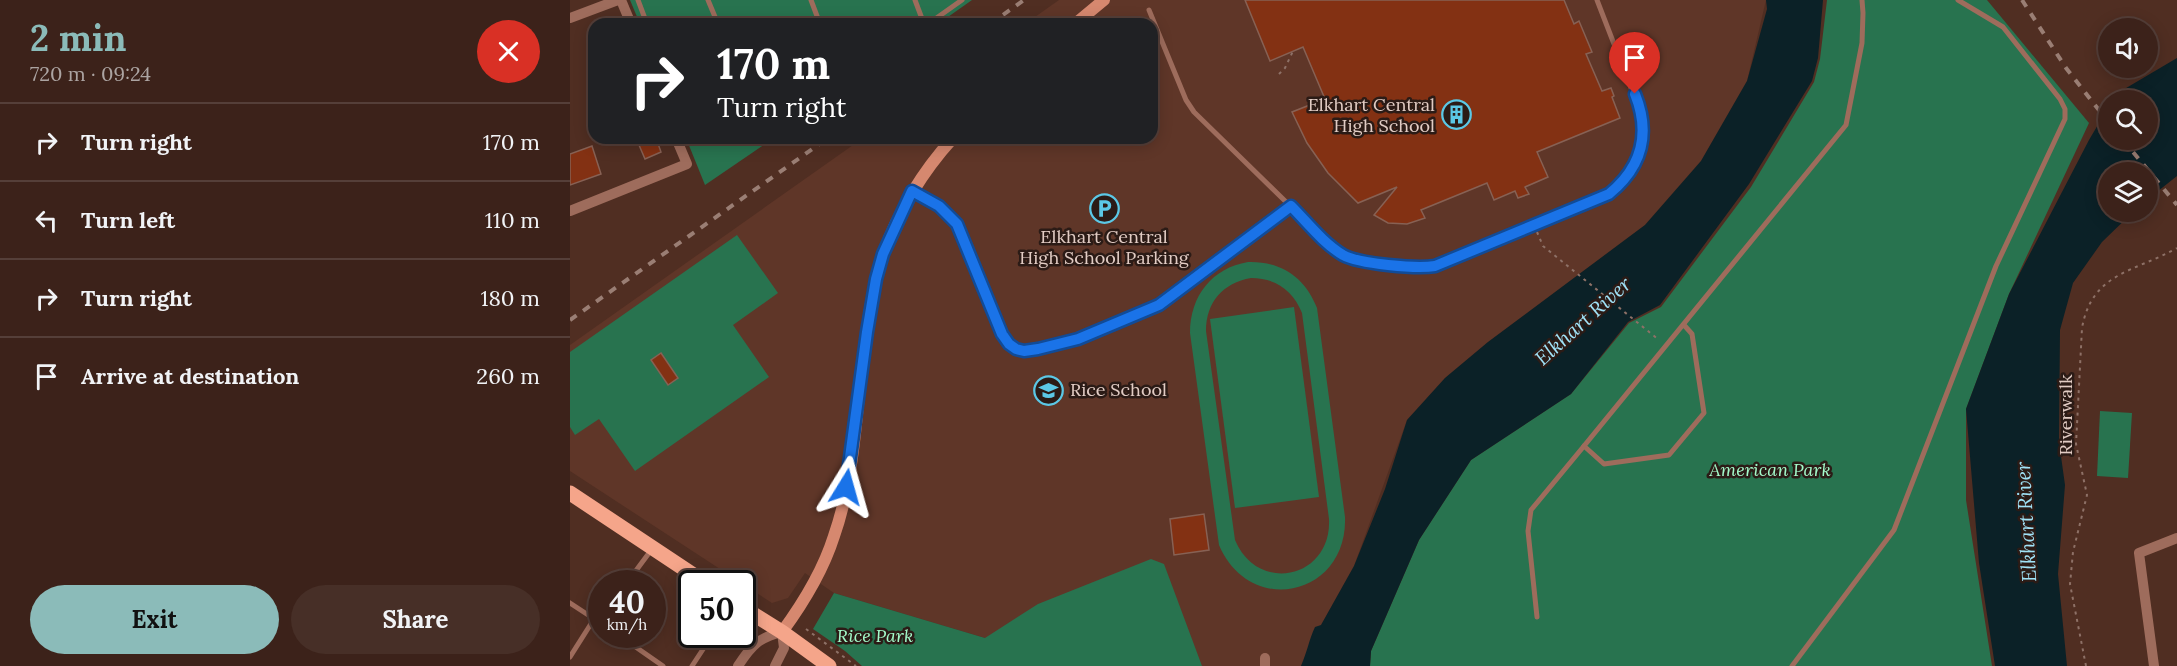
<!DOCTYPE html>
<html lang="en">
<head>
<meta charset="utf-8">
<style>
  :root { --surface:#3c221a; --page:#472f27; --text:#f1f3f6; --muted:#aca4a2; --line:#553f39; --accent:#8bbbb9 }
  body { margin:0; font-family:Lora,serif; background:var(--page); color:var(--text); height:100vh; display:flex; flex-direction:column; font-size:22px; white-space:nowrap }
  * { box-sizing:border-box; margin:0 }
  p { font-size:20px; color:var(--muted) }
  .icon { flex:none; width:33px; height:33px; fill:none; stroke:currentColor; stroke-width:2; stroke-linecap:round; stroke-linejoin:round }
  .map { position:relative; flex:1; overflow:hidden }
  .panel { display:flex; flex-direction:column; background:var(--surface); width:570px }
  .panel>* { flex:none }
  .top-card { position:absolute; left:18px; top:18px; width:570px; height:126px; border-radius:18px; box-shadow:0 3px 15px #0003,0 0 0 2px var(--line); background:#202124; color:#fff; overflow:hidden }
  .fabs { position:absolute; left:1528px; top:18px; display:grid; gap:12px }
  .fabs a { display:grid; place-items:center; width:60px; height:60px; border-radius:50%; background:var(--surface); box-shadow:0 3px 15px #0003,0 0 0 2px var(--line); font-size:30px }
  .speed { position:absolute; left:18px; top:570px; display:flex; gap:12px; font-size:30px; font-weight:700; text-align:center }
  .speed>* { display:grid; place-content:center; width:78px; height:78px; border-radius:50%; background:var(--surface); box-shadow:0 3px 15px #0003,0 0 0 2px var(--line); line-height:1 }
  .speed small { font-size:15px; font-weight:400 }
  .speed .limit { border:3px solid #111; border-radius:9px; background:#fff; color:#111 }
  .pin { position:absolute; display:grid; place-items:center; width:51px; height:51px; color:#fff; margin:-62px -26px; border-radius:50% 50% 50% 0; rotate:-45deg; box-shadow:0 0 6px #0007 }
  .pin .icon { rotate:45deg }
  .me { position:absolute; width:66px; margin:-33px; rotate:8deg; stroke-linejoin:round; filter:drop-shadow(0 0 4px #0008) }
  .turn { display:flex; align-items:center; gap:21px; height:126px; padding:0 30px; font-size:27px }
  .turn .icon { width:78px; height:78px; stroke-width:2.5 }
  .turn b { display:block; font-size:42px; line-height:51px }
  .round { display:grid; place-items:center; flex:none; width:63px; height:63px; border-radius:32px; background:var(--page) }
  .overview { display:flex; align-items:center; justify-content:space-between; height:102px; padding:0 30px }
  h1 { font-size:36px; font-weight:800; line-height:45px; color:var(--accent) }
  .button { display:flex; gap:12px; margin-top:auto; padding:12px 30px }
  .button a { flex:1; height:69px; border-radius:36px; background:var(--accent); color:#111; font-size:24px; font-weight:800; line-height:69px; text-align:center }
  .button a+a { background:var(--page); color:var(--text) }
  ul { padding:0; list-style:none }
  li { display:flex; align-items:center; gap:18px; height:78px; padding:0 30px; border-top:2px solid var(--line) }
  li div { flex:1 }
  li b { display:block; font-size:22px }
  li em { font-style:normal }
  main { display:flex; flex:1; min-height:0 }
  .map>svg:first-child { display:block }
</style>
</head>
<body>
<main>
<section class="panel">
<div class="overview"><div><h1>2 min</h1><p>720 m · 09:24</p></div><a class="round" style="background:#d93025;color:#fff"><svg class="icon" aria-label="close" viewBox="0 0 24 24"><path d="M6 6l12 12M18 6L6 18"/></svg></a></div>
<ul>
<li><svg class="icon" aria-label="right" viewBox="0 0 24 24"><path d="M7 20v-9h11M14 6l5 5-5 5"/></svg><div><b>Turn right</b></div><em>170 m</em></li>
<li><svg class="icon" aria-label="left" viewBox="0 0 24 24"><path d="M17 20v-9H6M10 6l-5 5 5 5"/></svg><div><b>Turn left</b></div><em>110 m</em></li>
<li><svg class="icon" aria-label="right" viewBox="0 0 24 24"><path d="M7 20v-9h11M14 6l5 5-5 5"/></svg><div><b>Turn right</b></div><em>180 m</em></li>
<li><svg class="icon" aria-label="arrive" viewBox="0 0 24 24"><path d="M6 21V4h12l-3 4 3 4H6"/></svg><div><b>Arrive at destination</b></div><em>260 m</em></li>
</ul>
<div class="button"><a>Exit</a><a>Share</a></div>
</section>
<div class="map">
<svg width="1607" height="666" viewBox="0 0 1607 666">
  <rect width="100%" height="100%" fill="#502e22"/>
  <!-- built -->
  <path fill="#5f3628" d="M489,0H1196L1177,81L1131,161L1075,225L918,342L875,378L837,420L784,566L739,647L731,666H429L415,638L264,593L235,573L218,598L202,603L0,471V345L293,138H582V24H455Z"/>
  <!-- green -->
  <g fill="#28734f" fill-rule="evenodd">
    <path d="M60,0H402L368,24H70Z"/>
    <path d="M1257,0H1417L1519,123L1439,294L1396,409V500L1422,666H800L801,651L849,540L901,460L1001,394L1059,323L1091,307L1181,187L1244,82L1250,59Z"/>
    <path d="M116,138H204L135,185Z"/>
    <path d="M167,235L208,293L163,325L199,377L65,471L29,419L5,435L0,427V352Z"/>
    <path d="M678,262C711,261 735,277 747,308L775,517C778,596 680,618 649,545L620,333C620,296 642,268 678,262ZM681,278C705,278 723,290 732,313L759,519C762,578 688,595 665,540L636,331C636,302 653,283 681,278Z"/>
    <path d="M724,307L749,497L665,508L640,319Z"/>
    <path d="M1530,411L1562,413L1558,478L1527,476Z"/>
    <path d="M581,559L594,564L632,666H292L275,651L243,629L264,593L415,638L468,604Z"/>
  </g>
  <!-- water -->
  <g fill="#0b2127">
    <path d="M1196,0H1253L1248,58L1242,81L1179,184L1090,305L1058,322L1001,394L901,460L849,540L801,651L800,666H731C737,652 739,640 745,627L751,625L784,566L815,489L837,420L875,378L918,342L1075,225L1131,161L1177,81L1197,9Z"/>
    <path d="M1607,58V176L1578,199V172H1539V212H1563L1532,242L1503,283L1490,330L1489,442L1495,485L1488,574L1497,666H1425L1409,563L1396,409L1439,294L1519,140L1539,106V140H1578V100H1542L1546,94Z"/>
  </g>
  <!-- building -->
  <g fill="#833113" stroke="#876154" stroke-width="1.5">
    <path d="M675,0H994L1004,24L1009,21L1022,52L1016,54L1032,91L1041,88L1044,96L1042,97L1050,118L967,152L978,177L955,187L959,194L948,198L945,191L924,200L917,183L851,210L855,218L837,224L818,223L804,215L827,187L788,203L758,173L737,143L722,112L755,99L733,47L700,61Z"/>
    <path d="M66,138H86L91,152L75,159Z"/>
    <path d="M22,146L31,174L0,185V154Z"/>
    <path d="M91,353L108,378L98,385L81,360Z"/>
    <path d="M634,514L639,550L604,555L600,519Z"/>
  </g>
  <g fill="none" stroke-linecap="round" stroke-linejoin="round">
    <!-- path -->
    <g stroke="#8e7167" stroke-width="2" stroke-dasharray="3 4.5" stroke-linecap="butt">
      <path d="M709,74L715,68L723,51"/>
      <path d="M967,232L973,246L1089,340"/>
      <path d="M236,629L286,666"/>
      <path d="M1516,666L1500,584L1503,552L1517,495L1506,444L1512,328C1522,272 1565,272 1607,248"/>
    </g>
    <!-- service -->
    <g stroke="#9e6c5c" stroke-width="5">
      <path d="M68,0L77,24"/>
      <path d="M138,0L148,24"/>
      <path d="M241,0L250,24"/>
      <path d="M345,0L354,24"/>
      <path d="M579,10L616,100L624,112L759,244C764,248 769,253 774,256C792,264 846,270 865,266L1039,194C1064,173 1074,151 1073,119L1027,0"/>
      <path d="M358,24L392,0"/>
      <path d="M343,192L369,206L387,224L432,334L439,344L446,349L454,351L467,349L508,339L589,305L721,206"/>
      <path d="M1114,325L1122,334L1134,413L1099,455L1034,464L1014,446L1276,125L1292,43L1293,13L1292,0"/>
      <path d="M56,584L82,549"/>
      <path d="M0,603L32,624"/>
      <path d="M967,617L958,531L961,510L1014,446"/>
      <path d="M47,634L93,666"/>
      <path d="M0,657L24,619"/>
      <path d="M122,666L143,634"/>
      <path d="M1222,666L1324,530L1426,266L1495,119V109L1490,99L1433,27L1388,0"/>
    </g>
    <!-- minor -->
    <g stroke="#9e6c5c" stroke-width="10">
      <path d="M51,0L61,24"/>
      <path d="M0,18L48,0"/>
      <path d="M0,211L117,164L106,138"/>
      <path d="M168,666C181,646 189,637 212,632L214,648L205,666"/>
      <path d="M695,666V658"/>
      <path d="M1584,666L1569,553L1607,538"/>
    </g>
    <!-- secondary -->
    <g stroke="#d6886f" stroke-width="12">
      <path d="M505,24L534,0"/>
      <path d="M212,632C234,602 253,571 264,536C284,479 286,416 293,357C298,323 302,287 313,254C329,210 352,172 383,138"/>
    </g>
    <!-- primary -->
    <g stroke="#f5a58a" stroke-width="15">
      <path d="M0,493L137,584"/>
      <path d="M172,607L212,632L259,666"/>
    </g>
    <!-- rail -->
    <g stroke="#9a7e74" stroke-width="4" stroke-dasharray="8 8" stroke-linecap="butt">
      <path d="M1452,0L1496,68L1539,123"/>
      <path d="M420,24L454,0"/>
      <path d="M1553,140L1607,205"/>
      <path d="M0,320L258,138"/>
    </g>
  </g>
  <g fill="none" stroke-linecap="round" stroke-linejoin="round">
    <defs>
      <path id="route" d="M276,487L297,332L306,279L313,254L342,191L369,206L387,224L432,334L439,344L446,349L454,351L468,349L508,339L589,305L721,206C737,222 753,243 773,255C789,264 847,269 865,266L1039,194C1072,167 1081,134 1065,94"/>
    </defs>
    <!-- route casing -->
    <use href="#route" stroke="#114b97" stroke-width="15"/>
    <!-- route -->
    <use href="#route" stroke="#1a73e8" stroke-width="10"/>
  </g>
  <!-- icons -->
  <defs>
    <symbol id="building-ring" viewBox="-11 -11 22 22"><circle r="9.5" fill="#2b1b16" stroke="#5bc8e6" stroke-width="1.5"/><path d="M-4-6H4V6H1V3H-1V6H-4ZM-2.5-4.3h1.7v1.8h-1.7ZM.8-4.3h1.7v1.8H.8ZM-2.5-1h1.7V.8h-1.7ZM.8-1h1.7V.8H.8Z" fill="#5bc8e6"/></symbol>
    <symbol id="parking-ring" viewBox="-11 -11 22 22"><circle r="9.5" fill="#2b1b16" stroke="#5bc8e6" stroke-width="1.5"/><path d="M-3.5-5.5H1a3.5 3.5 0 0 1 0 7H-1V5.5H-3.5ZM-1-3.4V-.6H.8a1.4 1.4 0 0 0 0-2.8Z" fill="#5bc8e6"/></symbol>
    <symbol id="school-ring" viewBox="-11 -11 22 22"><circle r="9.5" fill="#2b1b16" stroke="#5bc8e6" stroke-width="1.5"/><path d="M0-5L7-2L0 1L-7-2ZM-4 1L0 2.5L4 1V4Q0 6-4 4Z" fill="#5bc8e6"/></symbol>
  </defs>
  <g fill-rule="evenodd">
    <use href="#building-ring" x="870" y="98" width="33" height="33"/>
    <use href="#parking-ring" x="518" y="192" width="33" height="33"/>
    <use href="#school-ring" x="462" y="374" width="33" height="33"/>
  </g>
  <g text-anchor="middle" stroke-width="5" stroke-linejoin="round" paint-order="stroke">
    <!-- poi labels -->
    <g font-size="18" fill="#e2ccc4" stroke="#2b1b16" text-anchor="end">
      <text x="865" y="111">Elkhart Central<tspan x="865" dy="21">High School</tspan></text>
      <text x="534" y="243" text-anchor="middle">Elkhart Central<tspan x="534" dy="21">High School Parking</tspan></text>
      <text x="500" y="396" text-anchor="start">Rice School</text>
    </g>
    <!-- street labels -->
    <g font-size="18" fill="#e2ccc4" stroke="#2b1b16">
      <text transform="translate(1496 415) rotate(-90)" y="6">Riverwalk</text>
    </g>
    <!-- park labels -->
    <g font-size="18" font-style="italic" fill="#a3faca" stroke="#2b1b16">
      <text x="1200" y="476">American Park</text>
      <text x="305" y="642">Rice Park</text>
    </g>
    <!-- water labels -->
    <g font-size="20" font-style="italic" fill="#a0e2f7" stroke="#2b1b16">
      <text transform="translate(1013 321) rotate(-42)" y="7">Elkhart River</text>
      <text transform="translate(1456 522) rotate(-93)" y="7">Elkhart River</text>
    </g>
  </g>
</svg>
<div class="fabs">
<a><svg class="icon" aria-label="sound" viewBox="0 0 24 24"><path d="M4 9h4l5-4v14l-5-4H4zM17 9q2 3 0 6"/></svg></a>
<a><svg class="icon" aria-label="search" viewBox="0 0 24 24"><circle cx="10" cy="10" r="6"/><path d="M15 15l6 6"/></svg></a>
<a><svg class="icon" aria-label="layers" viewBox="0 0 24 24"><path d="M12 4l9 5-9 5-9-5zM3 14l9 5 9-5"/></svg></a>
</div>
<div class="speed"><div>40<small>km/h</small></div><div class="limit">50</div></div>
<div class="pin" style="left:1065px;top:94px;background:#d93025"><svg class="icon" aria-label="arrive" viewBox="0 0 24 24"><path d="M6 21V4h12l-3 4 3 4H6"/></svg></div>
<svg class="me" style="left:276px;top:487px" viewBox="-20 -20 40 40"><path d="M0-17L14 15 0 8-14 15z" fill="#1a73e8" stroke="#fff" stroke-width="4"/></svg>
<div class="top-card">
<div class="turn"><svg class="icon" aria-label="right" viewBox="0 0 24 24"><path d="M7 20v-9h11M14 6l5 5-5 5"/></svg><div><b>170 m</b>Turn right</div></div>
</div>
</div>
</main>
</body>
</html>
